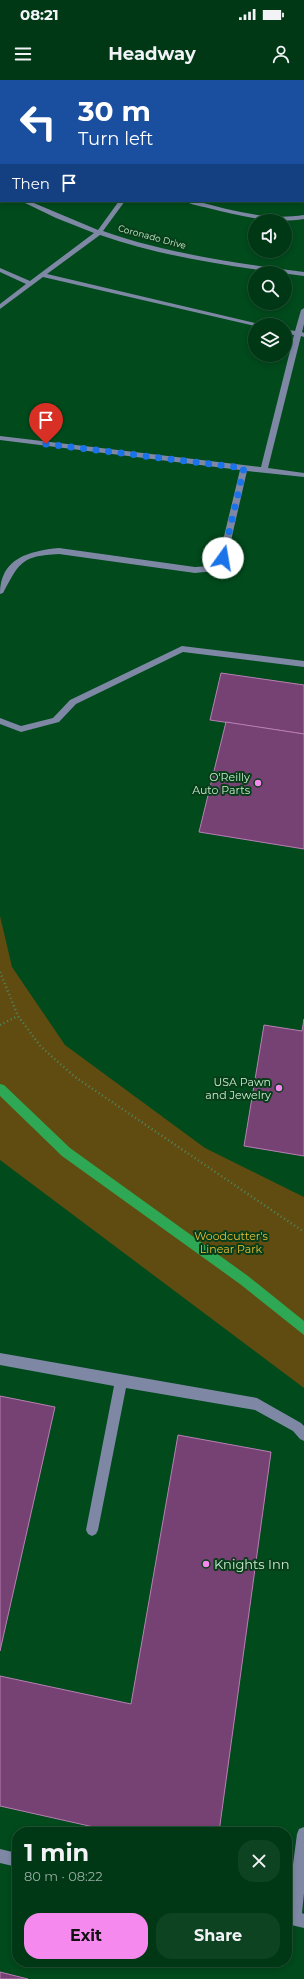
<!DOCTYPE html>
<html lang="en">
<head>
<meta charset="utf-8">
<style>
  :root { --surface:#003815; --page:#0e4322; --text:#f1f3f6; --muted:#95aca0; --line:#225234; --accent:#f589ee }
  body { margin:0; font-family:Montserrat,sans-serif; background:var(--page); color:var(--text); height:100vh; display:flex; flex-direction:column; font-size:15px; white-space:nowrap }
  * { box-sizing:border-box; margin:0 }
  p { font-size:13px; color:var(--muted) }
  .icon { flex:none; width:22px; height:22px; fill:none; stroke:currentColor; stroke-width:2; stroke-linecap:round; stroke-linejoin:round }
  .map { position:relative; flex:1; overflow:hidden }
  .details { position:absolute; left:12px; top:1747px; width:280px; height:140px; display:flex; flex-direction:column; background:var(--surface); border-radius:16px; box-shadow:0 2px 6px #0003,0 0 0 1px var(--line) }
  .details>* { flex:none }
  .banner { position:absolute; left:0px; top:0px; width:304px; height:122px; box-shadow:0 2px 6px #0003,0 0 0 1px var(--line); background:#1a4fa0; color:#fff; overflow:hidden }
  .controls { position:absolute; left:248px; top:134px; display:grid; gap:8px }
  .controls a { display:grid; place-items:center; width:44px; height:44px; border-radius:50%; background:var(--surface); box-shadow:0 2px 6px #0003,0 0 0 1px var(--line); font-size:20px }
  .pin { position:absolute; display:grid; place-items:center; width:34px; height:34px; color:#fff; margin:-41px -17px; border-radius:50% 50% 50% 0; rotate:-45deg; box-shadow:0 0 4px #0007 }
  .pin .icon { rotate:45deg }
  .me { position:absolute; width:44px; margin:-22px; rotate:13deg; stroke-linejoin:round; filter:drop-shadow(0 0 3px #0008) }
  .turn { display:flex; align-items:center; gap:14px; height:84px; padding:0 12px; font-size:18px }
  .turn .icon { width:52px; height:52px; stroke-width:2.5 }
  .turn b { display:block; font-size:28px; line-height:34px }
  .then { display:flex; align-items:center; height:38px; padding:0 12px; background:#0003; gap:8px; font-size:15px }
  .round { display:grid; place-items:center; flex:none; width:42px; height:42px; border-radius:16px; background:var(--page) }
  .headline { display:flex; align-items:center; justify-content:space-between; height:68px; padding:0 12px }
  h1 { font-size:24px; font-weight:700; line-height:30px }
  .action { display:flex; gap:8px; margin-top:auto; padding:8px 12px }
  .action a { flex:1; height:46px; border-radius:16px; background:var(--accent); color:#111; font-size:16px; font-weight:700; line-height:46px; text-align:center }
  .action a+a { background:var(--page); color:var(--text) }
  .status { display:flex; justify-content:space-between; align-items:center; height:28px; padding:0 20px; background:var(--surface); direction:ltr }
  .status svg { height:11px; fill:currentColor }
  header { display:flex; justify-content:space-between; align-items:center; height:52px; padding:0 12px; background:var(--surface); font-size:18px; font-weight:700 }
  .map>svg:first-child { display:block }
</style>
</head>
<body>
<div class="status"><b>08:21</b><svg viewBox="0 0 49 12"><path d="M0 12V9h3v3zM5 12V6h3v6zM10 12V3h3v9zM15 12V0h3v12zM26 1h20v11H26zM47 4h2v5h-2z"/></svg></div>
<header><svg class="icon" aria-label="menu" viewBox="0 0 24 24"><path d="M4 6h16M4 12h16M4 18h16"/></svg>Headway<svg class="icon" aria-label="person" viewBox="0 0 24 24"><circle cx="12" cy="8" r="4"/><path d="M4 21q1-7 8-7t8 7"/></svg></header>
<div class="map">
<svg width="304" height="1899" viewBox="0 0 304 1899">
  <rect width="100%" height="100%" fill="#004a1c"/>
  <!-- green -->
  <path fill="#604c10" d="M0,836L12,887L65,965L205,1068L304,1117V1308L0,1080Z"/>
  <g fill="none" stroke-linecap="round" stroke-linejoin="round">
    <!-- stream -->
    <path fill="#2ea854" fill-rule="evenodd" d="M0,1004L4,1005L70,1068L248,1196L304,1241V1255L240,1204L62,1076L0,1016Z"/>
  </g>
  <!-- building -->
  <g fill="#764173" stroke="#b97fb5">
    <path d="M168,0H304V41L303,1Z"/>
    <path d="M221,593L304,605V654L210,640Z"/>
    <path d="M226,642L304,654V769L199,752Z"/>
    <path d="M304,939V1076L244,1066L264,945L302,951Z"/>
    <path d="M0,1316L55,1327L0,1571Z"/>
    <path d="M178,1355L271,1372L219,1752H116L0,1726V1596L131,1624Z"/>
    <path d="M0,1892L28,1899H0Z"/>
  </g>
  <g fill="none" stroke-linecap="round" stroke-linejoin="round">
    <!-- path -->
    <g stroke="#4e8861" stroke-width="2.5" stroke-dasharray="1 3" stroke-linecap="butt">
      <path d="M0,892L18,936L41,967L75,997L304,1152"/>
      <path d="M0,945L18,936"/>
    </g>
    <!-- minor -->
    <g fill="#7e88a5" fill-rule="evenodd">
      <path d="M9,0H16L17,1H10Z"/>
      <rect x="0" y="44" width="1" height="5"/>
      <rect x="303" y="52" width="1" height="4"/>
      <rect x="0" y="108" width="1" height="4"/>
      <path d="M21,121H29L98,150L119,121H125L103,151C168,174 236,183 304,192V196C236,187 166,178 100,155L47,194L263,245L255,246L43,197L0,229V224L26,204L0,192V188L30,201L94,153L56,138Z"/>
      <path d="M185,121H195C231,130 267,141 304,135V139C271,144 240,136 208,128C201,126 191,125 185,121Z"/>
      <path d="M304,228V244L302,252L304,253V257L301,256L268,388L304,393V397L247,391L227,478L215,491L195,493L59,474C21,476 20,482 3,513L0,514C0,478 29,471 59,468L195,487L210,486L219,477L240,390L0,360V356L261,387L294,255L285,253V249L295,251L301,230Z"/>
      <path d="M182,566L304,581V587L183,572L76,624L59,642L21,652L0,644V638L21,646L53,638L70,620Z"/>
      <path d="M0,1273L257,1318L301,1343L304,1346V1361L300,1359L293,1351L255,1330L126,1308L98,1450L96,1454L92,1456L88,1454L86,1450L114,1306L0,1285Z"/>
      <path d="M304,1747V1813L302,1833L304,1834V1848L287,1844V1830L297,1754L299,1749Z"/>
      <path d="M0,1769L17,1773V1787L0,1783Z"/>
    </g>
  </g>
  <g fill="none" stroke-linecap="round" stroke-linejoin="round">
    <!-- route -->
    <path stroke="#1a73e8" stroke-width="7" stroke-dasharray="0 12.6" d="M46,364L244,388L223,478"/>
  </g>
  <!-- markers -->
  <g fill="#f589ee" stroke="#083d19" stroke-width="1.5">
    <circle cx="258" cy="703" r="4"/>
    <circle cx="279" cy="1008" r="4"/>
    <circle cx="206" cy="1484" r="4"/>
  </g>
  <g text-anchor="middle" stroke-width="4" stroke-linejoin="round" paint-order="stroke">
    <!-- far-street labels -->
    <g font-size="9" fill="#c9eace" stroke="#083d19">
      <text transform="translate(152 157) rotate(15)" y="3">Coronado Drive</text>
    </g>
    <!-- poi labels -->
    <g font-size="11" fill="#c9eace" stroke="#083d19" text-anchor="end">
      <text x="250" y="701">O'Reilly<tspan x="250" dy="13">Auto Parts</tspan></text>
      <text x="271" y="1006">USA Pawn<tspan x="271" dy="13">and Jewelry</tspan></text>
    </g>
    <!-- park labels -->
    <g font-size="11" fill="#ebbe36" stroke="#083d19">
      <text x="231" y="1160">Woodcutter's<tspan x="231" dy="13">Linear Park</tspan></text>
    </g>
    <!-- near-poi labels -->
    <g font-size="13" fill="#c9eace" stroke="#083d19" text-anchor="start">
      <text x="214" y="1489">Knights Inn</text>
    </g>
  </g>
</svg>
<div class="controls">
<a><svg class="icon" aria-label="sound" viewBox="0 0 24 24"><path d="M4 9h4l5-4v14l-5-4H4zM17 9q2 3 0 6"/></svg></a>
<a><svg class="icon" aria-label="search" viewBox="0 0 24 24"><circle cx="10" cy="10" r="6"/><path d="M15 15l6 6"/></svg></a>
<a><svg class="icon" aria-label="layers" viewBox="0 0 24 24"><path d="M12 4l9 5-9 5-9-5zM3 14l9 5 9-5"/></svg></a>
</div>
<div class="pin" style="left:46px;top:364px;background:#d93025"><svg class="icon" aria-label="arrive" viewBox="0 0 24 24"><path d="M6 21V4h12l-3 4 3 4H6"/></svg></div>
<svg class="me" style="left:223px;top:478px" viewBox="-20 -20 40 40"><circle r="19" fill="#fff"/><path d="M0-13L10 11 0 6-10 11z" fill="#1a73e8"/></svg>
<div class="banner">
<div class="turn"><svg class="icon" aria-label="left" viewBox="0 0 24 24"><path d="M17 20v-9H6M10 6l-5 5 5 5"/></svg><div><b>30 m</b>Turn left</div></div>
<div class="then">Then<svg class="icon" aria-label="arrive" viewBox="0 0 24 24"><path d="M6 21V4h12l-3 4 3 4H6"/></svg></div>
</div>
<section class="details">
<div class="headline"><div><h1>1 min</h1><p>80 m · 08:22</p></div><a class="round"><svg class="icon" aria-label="close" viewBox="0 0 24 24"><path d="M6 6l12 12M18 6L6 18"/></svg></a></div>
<div class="action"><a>Exit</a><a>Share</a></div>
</section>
</div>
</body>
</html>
